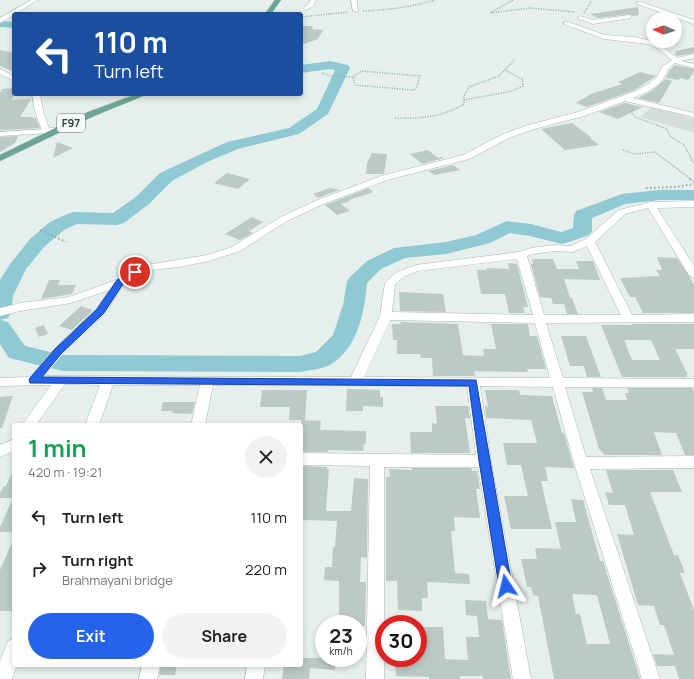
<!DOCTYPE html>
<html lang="en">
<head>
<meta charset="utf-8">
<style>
  :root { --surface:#fff; --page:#f2f2f2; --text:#222; --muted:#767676; --accent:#2563eb }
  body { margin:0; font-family:Manrope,sans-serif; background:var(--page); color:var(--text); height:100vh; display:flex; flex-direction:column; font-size:15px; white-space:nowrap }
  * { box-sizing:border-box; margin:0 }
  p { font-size:13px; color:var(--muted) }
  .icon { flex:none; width:22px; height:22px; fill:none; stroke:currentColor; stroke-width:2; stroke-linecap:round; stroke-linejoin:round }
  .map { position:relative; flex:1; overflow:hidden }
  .side { position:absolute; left:12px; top:423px; width:291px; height:244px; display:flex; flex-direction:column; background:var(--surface); border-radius:4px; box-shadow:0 2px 6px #0003 }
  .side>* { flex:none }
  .hud { position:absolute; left:12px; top:12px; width:291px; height:84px; border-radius:4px; box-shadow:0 2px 6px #0003; background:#1a4fa0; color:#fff; overflow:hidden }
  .needle { width:26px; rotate:272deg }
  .buttons { position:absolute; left:646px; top:12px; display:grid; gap:8px }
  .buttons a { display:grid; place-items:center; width:36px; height:36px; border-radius:50%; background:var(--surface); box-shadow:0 2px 6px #0003; font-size:20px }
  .speed { position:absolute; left:315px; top:615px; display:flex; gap:8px; font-size:20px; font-weight:700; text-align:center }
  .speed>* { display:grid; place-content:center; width:52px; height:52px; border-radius:50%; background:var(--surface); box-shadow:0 2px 6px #0003; line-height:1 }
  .speed small { font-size:10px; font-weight:400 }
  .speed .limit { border:6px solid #d22; background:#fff; color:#111 }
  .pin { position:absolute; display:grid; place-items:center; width:34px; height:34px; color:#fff; margin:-17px; border:2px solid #fff; border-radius:50%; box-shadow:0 1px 4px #0007 }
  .me { position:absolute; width:44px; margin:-22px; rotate:350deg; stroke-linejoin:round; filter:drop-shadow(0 0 3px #0008) }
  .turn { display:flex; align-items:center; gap:14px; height:84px; padding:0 16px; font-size:18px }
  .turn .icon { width:52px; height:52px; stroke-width:2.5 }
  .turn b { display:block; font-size:28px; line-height:34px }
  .round { display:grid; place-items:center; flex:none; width:42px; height:42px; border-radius:21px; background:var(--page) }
  .overview { display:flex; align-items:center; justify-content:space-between; height:68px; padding:0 16px }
  h1 { font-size:24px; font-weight:700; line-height:30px; color:#1e9e55 }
  .cta { display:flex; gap:8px; margin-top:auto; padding:8px 16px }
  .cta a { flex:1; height:46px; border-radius:24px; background:var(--accent); color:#fff; font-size:16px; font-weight:700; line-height:46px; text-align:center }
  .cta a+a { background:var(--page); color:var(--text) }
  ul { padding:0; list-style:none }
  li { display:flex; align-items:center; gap:12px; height:52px; padding:0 16px }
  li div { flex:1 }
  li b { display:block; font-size:15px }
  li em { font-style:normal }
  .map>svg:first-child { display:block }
</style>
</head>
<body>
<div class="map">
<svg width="694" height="679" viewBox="0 0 694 679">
  <rect width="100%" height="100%" fill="#e6efeb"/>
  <!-- built -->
  <path fill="#d4dfda" d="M652,107L694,119V133L640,117Z"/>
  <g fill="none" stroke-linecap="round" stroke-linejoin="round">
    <!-- stream -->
    <path stroke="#8ec9d4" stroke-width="2" d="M0,23L3,24"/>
    <!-- river -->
    <g fill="#8ec9d4" fill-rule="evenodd">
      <path d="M0,21L14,22V28L0,27Z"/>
      <path d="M330,61L348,65L350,68L328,114L299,134L238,149L207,162L172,181L149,204L124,223L117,225L77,224L64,230L44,247L26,269L13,296L11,313L8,318L0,320L8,322L25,346L63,355L300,356L316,352L333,335L343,305L347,281L350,277L367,261L394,248L446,242L476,235L507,221L531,224L561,232L573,228L574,215L576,211L622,194L659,190H694V200H659L625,204L592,218V231L589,235L569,242L562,244L530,236L510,233L490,243L446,254L405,258L381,269L367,283C364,312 359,345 333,363C325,369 310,370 300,372L63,371L9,358L0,344V280L10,264L30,239L50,222L67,214L74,212L113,213L137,196L160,173L227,142L289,128L317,109L335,70L330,69L301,73V65Z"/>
    </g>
  </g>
  <!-- building -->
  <g fill="#bbcac4" fill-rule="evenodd">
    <path d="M638,7L639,15L633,16L629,14L598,18L590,14Z"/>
    <path d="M301,26H313L312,29L323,30L318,39L301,45Z"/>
    <path d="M694,47V53L677,56L675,54L676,51Z"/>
    <path d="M0,50L14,53V72L0,66Z"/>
    <path d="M675,65L694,69V72L688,80L680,78L679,80L666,78L669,71Z"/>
    <path d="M640,72L656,76L635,90L587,107L576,103L591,94L622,84L618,82Z"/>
    <path d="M665,79L672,81L659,103L638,98L653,90Z"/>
    <path d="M14,88V95L12,100L31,99L20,117H33L32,118H36L40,128L0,130V93L2,89Z"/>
    <path d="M625,103L643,107L618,119L599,112Z"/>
    <path d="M572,123L592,138H590L599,145L565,150L541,129Z"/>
    <path d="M18,136L15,143L0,152V137Z"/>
    <path d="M57,142L73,148L53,158Z"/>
    <path d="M428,150L438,158L442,157L444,158L422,164L410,154Z"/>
    <path d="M372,153L387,154L384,174H366L367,163Z"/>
    <path d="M453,165L460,170L434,175L429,171Z"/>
    <path d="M227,173L250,179L238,189L214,183Z"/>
    <path d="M330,188L339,190L318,198L313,194Z"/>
    <path d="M369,188L373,192L349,200L350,201L341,204L350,211L337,215L325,205Z"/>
    <path d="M252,217L263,222L249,231L253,233L240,240L225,234Z"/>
    <path d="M657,257L677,258L690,277L694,285V313H643L635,297H630L620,278L660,276L656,270H662Z"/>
    <path d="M532,259H553L557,269H579L576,261H593L600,280L564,279L570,298H572L578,314H567L564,304H553L551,298L540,297L531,264H533Z"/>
    <path d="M508,263L517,264L528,307H523L525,313H509L505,294H481L477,270H487L486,268L509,269Z"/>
    <path d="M49,280H60L58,285H76L72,294L41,299Z"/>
    <path d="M399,292L443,294L446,312L400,311Z"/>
    <path d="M81,306L93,310L72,330L59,326Z"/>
    <path d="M400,322L458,324L463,355L484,356L483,349H496L491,324H528L530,336H537L546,369H527L528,372L474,371L475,376H433L432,358H421L420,354H397V340H393L392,324H401Z"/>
    <path d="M632,324H694V349H675L688,375H686L687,377H622L601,325H632ZM624,340H651L660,360H632Z"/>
    <path d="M44,325L48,334L39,337L35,328Z"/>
    <path d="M561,336H586L601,377H587L584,366H570Z"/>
    <path d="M592,388H602L606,400H627L625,393H629L627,388H692L694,392V455H685L676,433L654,432L662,455H605L599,449L582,392H593Z"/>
    <path d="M347,389L380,390V397H383V407L363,406V411H346Z"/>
    <path d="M262,390H307L305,420H289L290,407H260Z"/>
    <path d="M485,390H519L520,395L552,396L562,433H564L574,468L545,467L548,481H541L552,529H511L504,496H528L521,465H507L503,443H537L531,420L486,418L485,406L488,407Z"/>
    <path d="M13,396L2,428H0V397Z"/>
    <path d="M163,402H195L192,414L172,413L173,411H161Z"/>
    <path d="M435,406H468L470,418H465L470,453H411L410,432H432V423L437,424Z"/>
    <path d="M301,420L321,421L320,430L366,431V444H364L363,451L328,450V452H301Z"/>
    <path d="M301,466L327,467V469H329L326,511H351L354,478L368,479L367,558L361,557L360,582H366L365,626H358V624H339V581L324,580L325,567H332L333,547H335L337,521L302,520Z"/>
    <path d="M412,468H471L472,471H477L480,489H476L480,518L454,517L455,531H451L455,573L469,574L470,584L427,582L428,598H422V611L398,610L397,581H386V477H390L389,469L412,470Z"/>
    <path d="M14,469V532H0V527L13,498H0V493L4,486H6Z"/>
    <path d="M606,470H673L682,492H650L674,555H678L685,573H680L694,610V679H679L675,666H657L653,654L674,655L664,625H660L654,606L638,605L617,534L634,535L625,505H609L605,492L613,493Z"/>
    <path d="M571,499L583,500L600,561H603L640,679H554L538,596L533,595L531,587H527L521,559H537L535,548L561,549L555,522H576ZM572,594L597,595L610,644H587L580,614H576Z"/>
    <path d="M14,538V611H0V570Z"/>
    <path d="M465,600L486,601L488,619L502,620L511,679H483L482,676H460V679H429V677L396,676L395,658L418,659V627H443L445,659L468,660L466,637H479L477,616L466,615Z"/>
    <path d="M301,658H336L335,670L310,668L309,679H282L284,665H301Z"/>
    <path d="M161,665H177L175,675H159Z"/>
  </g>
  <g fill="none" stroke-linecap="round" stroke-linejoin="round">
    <defs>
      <g id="minor">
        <path d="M310,0H316C314,5 310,10 304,9L303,8L309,4Z"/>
        <path d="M351,0H357L358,12L353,11Z"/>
        <path d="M637,2H641L694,20V24L637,4Z"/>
        <path d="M629,15L632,17L631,18L593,24L577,18L580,16L593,20Z"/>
        <path d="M564,22H568L605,35L634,37L652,41L663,47L677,58L694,54V58L681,61L694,64V68L675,63C664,71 669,72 662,80C655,89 643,94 633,98L694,113V117L625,101L584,116L534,129L509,138L469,159L387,180L321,205L287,221L240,251L209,261L179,267L152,270L139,274L124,284L105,314L62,355L44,376L351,377L380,316L385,283L397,272L416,265L519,252L531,248L555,245L571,246L586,239L619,210L651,202L694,201V207L657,208L694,266V278L689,275L648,208L625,214L595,242L632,315L694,314V322L546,323L563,378L694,379V387H565L586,457L694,456V468L590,469L660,679H642L574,463L553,387L480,386L491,461L531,679H513L478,467H384V679H366L370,466L301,465V453L476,455L467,386L213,385L205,425H191L200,385H113L99,425H85L100,385L65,384L36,425H22L51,385L0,386V378L30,377L54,349L97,308L109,290L71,303L20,311L0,316V308L20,303L69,297L116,280L131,270L147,265L207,255L232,247L281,217L315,201L381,176L463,155L503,134L528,125L578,112L636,91L650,83L657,77L662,67L672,60L659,49L648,44L604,39L564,24ZM587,246L621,315H544L527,256L533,254L555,251L573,252ZM517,259L533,315L392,312L395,284L405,276L418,271ZM390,320L535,323L550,378L364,377Z"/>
        <path d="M46,129L50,131L49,133L0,136V132Z"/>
        <path d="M14,439V451L0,457V445Z"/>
        <path d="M14,638V665H17L12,679H0V661L8,641Z"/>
        <path d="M142,665H160L157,679H139Z"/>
        <path d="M247,665H265L263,679H245Z"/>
      </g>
      <g id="secondary">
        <path d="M31,0H38L0,23V18Z"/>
        <path d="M0,69L14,76V81L0,74Z"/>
        <path d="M32,94H40L43,111L49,128H59V132L43,133L35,111Z"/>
      </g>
      <g id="primary">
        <path d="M275,0H281L271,14H265Z"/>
        <path d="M137,94H148L94,116L0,161V155L88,112Z"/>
      </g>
    </defs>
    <!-- minor casing -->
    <use href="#minor" stroke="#a8b8b2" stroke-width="1"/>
    <!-- secondary casing -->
    <use href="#secondary" stroke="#a4bbb3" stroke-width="1"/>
    <!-- primary casing -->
    <use href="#primary" stroke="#c2cac8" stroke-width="1"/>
    <!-- path-far1 -->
    <g stroke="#86b3a5" stroke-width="1.5" stroke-dasharray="1 1.5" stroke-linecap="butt">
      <path d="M513,0L490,13L530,8L575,12"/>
      <path d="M363,11C388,10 411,7 435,0"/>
      <path d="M584,13L592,0"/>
      <path d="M301,17L348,12"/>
      <path d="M362,71L420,76L416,89L412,90L355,85L353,77Z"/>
      <path d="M322,73L331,76L353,77"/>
      <path d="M464,100L512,91L523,86L522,79L505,70"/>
      <path d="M633,109L631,112L635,117L667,129L670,136L684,145L694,164"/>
      <path d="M395,118C420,119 442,117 464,104V96L469,87L499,76L514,60"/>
      <path d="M623,150L634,154L655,152L692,180"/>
    </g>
    <!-- path -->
    <g stroke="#86b3a5" stroke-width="2" stroke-dasharray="1.5 2.5" stroke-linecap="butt">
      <path d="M690,179L694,182"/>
      <path d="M646,188L675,187L694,184"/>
      <path d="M40,230L66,242"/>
    </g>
    <!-- minor -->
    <use href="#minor" fill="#fff" fill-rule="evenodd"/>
    <!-- secondary -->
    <use href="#secondary" fill="#fff" fill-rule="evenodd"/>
    <!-- primary -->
    <use href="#primary" fill="#6aa596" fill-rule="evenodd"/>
  </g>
  <!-- route -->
  <path fill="#2563eb" stroke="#184099" d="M135,270L139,272L138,274L123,284L104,313L61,354L42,377L476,380L512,586L510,590L506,591L501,590L499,586L479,461L469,386L30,383L29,380L30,378L55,349L97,309L117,280Z"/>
  <g text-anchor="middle" stroke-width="3" stroke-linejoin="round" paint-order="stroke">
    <!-- shield labels -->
    <rect fill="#f7fbf9" stroke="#637a73" stroke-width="1" x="57" y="114" width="28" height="18" rx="3"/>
    <g font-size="11" font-weight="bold" fill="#24423a">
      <text x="71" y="127">F97</text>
    </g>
  </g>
</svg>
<div class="buttons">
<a><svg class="needle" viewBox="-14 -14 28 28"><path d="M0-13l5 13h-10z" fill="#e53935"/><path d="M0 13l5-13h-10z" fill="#767676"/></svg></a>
</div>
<div class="speed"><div>23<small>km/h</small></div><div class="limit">30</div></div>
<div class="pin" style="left:135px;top:272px;background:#d93025"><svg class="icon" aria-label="arrive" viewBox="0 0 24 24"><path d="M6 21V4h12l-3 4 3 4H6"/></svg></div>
<svg class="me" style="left:506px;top:586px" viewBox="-20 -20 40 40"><path d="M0-17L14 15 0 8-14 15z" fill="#2563eb" stroke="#fff" stroke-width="4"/></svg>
<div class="hud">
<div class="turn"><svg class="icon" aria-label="left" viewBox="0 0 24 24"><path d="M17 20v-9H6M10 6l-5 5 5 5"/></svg><div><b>110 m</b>Turn left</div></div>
</div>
<section class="side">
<div class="overview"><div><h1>1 min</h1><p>420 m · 19:21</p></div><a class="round"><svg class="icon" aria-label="close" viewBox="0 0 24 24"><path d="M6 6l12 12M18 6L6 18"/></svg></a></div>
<ul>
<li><svg class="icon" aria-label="left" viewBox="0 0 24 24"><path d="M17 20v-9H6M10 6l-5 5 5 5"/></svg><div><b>Turn left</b></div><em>110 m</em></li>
<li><svg class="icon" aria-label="right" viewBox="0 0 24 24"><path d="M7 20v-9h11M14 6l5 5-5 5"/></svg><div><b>Turn right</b><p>Brahmayani bridge</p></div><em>220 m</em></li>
</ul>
<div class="cta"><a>Exit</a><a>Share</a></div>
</section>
</div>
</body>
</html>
